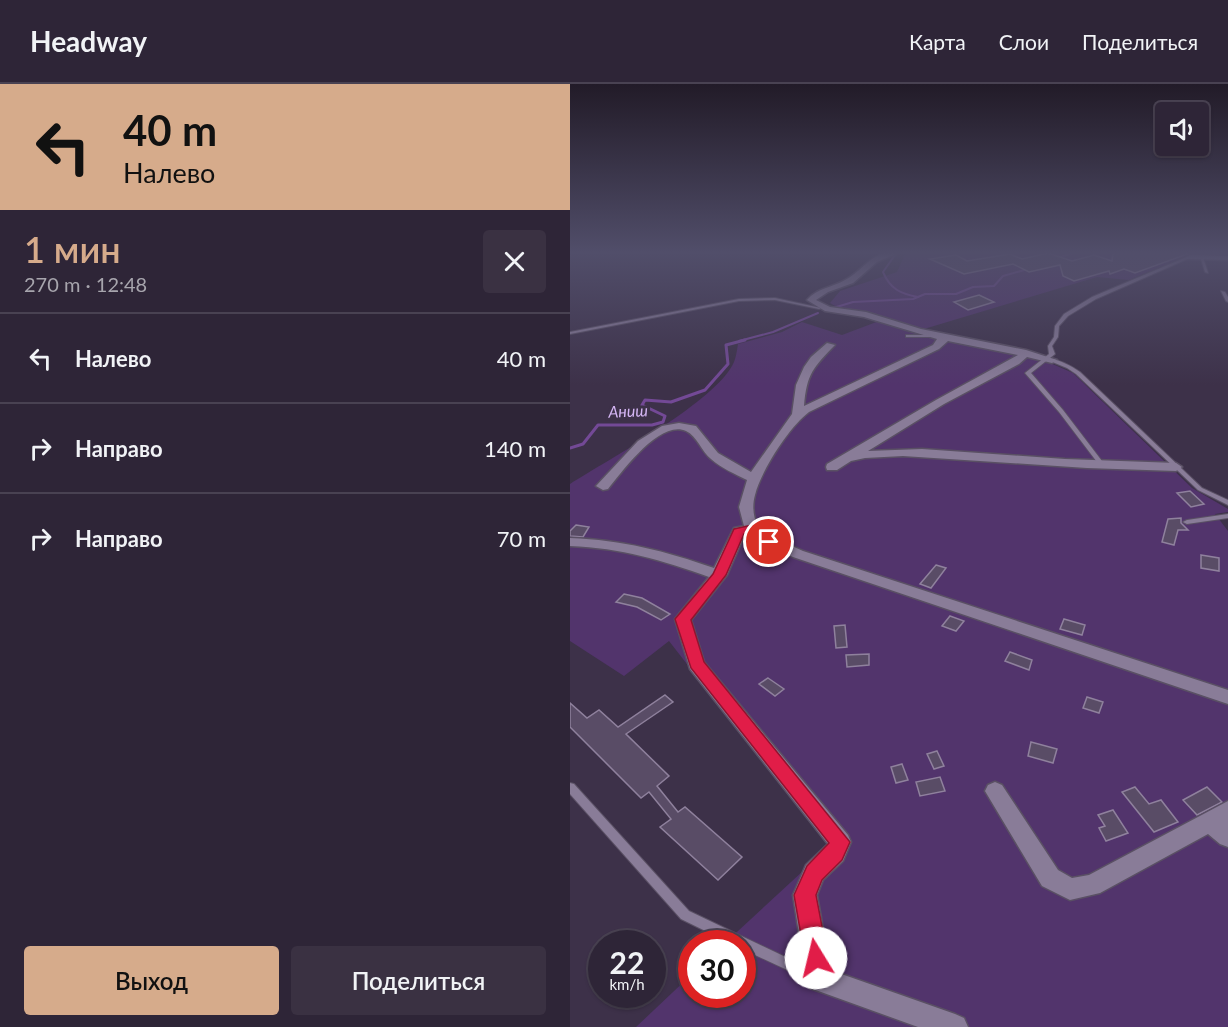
<!DOCTYPE html>
<html lang="ru">
<head>
<meta charset="utf-8">
<style>
  :root { --surface:#2e2537; --page:#3a3142; --text:#f1f3f6; --muted:#a7a5ad; --line:#494252; --accent:#d6ab8b }
  body { margin:0; font-family:Lato,sans-serif; background:var(--page); color:var(--text); height:100vh; display:flex; flex-direction:column; font-size:22px; white-space:nowrap }
  * { box-sizing:border-box; margin:0 }
  p { font-size:20px; color:var(--muted) }
  .icon { flex:none; width:33px; height:33px; fill:none; stroke:currentColor; stroke-width:2; stroke-linecap:round; stroke-linejoin:round }
  .map { position:relative; flex:1; overflow:hidden }
  .sheet { display:flex; flex-direction:column; background:var(--surface); width:570px }
  .sheet>* { flex:none }
  .banner { background:#d6ab8b; color:#111; overflow:hidden }
  .controls { position:absolute; left:585px; top:18px; display:grid; gap:12px }
  .controls a { display:grid; place-items:center; width:54px; height:54px; border-radius:6px; background:var(--surface); box-shadow:0 2px 4px #0004,0 0 0 2px var(--line); font-size:30px }
  .speed { position:absolute; left:18px; top:846px; display:flex; gap:12px; font-size:30px; font-weight:700; text-align:center }
  .speed>* { display:grid; place-content:center; width:78px; height:78px; border-radius:50%; background:var(--surface); box-shadow:0 2px 4px #0004,0 0 0 2px var(--line); line-height:1 }
  .speed small { font-size:15px; font-weight:400 }
  .speed .limit { border:9px solid #d22; background:#fff; color:#111 }
  .pin { position:absolute; display:grid; place-items:center; width:51px; height:51px; color:#fff; margin:-26px; border:3px solid #fff; border-radius:50%; box-shadow:0 2px 6px #0007 }
  .me { position:absolute; width:66px; margin:-33px; rotate:351deg; stroke-linejoin:round; filter:drop-shadow(0 0 4px #0008) }
  .turn { display:flex; align-items:center; gap:21px; height:126px; padding:0 24px; font-size:27px }
  .turn .icon { width:78px; height:78px; stroke-width:2.5 }
  .turn b { display:block; font-size:42px; line-height:51px }
  .round { display:grid; place-items:center; flex:none; width:63px; height:63px; border-radius:6px; background:var(--page) }
  .summary { display:flex; align-items:center; justify-content:space-between; height:102px; padding:0 24px }
  h1 { font-size:36px; font-weight:600; line-height:45px; color:var(--accent) }
  .action { display:flex; gap:12px; margin-top:auto; padding:12px 24px }
  .action a { flex:1; height:69px; border-radius:6px; background:var(--accent); color:#111; font-size:24px; font-weight:600; line-height:69px; text-align:center }
  .action a+a { background:var(--page); color:var(--text) }
  ul { padding:0; list-style:none }
  li { display:flex; align-items:center; gap:18px; height:90px; padding:0 24px; border-top:2px solid var(--line) }
  li div { flex:1 }
  li b { display:block; font-size:22px }
  li em { font-style:normal }
  header { display:flex; align-items:center; gap:36px; box-sizing:border-box; height:84px; padding:0 30px; background:var(--surface); border-bottom:2px solid var(--line) }
  header strong { font-size:28px }
  nav { display:flex; gap:33px; margin-inline-start:auto; font-size:21px }
  main { display:flex; flex:1; min-height:0 }
  .map>svg:first-child { display:block }
</style>
</head>
<body>
<header>
<strong>Headway</strong>
<nav><a>Карта</a><a>Слои</a><a>Поделиться</a></nav>
</header>
<main>
<section class="sheet">
<div class="banner">
<div class="turn"><svg class="icon" aria-label="left" viewBox="0 0 24 24"><path d="M17 20v-9H6M10 6l-5 5 5 5"/></svg><div><b>40 m</b>Налево</div></div>
</div>
<div class="summary"><div><h1>1 мин</h1><p>270 m · 12:48</p></div><a class="round"><svg class="icon" aria-label="close" viewBox="0 0 24 24"><path d="M6 6l12 12M18 6L6 18"/></svg></a></div>
<ul>
<li><svg class="icon" aria-label="left" viewBox="0 0 24 24"><path d="M17 20v-9H6M10 6l-5 5 5 5"/></svg><div><b>Налево</b></div><em>40 m</em></li>
<li><svg class="icon" aria-label="right" viewBox="0 0 24 24"><path d="M7 20v-9h11M14 6l5 5-5 5"/></svg><div><b>Направо</b></div><em>140 m</em></li>
<li><svg class="icon" aria-label="right" viewBox="0 0 24 24"><path d="M7 20v-9h11M14 6l5 5-5 5"/></svg><div><b>Направо</b></div><em>70 m</em></li>
</ul>
<div class="action"><a>Выход</a><a>Поделиться</a></div>
</section>
<div class="map">
<svg width="658" height="943" viewBox="0 0 658 943">
  <rect width="100%" height="100%" fill="#3d3149"/>
  <!-- green -->
  <path fill="#52346c" d="M344,169H658V173L619,171L559,196L527,193L344,248L478,278L503,289L622,404L658,425V428L645,430L658,447V943H66L121,891L122,910H172V860L155,859L259,763L99,557L54,592L0,557V400C39,375 147,317 164,278C166,273 167,266 168,260L212,248L232,238L272,251L317,234C300,226 277,230 260,219L270,207L327,188L335,170Z"/>
  <g fill="none" stroke-linecap="round" stroke-linejoin="round">
    <!-- stream-far1 -->
    <g stroke="#734996" stroke-width="2">
      <path d="M325,171L313,188C320,205 331,210 348,213"/>
      <path d="M487,174L503,169"/>
      <path d="M263,224L283,218L343,215L355,210H386L403,203L424,202L433,192L458,185"/>
      <path d="M169,257L203,248L248,229"/>
    </g>
    <!-- stream -->
    <path stroke="#734996" stroke-width="3" d="M0,364L13,360L28,341H82L93,338L95,332L72,321L75,316L101,318L135,306L158,280L156,261L175,256"/>
  </g>
  <!-- building -->
  <g fill="#594c66" stroke="#8f819d" stroke-width="1.5">
    <path d="M478,169L502,177L524,171L542,177L543,169H620L565,189L554,185L540,190L539,187L504,197L493,192L490,181L459,188L443,180L394,190L360,175L386,171L397,177L440,170L452,175Z"/>
    <path d="M409,211L424,218L398,226L384,218Z"/>
    <path d="M620,407L634,420L621,423L607,409Z"/>
    <path d="M611,434V439L618,446H608L604,461L592,458L598,435Z"/>
    <path d="M6,441L19,443L13,453L0,452V447Z"/>
    <path d="M631,471L649,474V487L631,484Z"/>
    <path d="M366,481L376,484L361,504L350,500Z"/>
    <path d="M54,510L72,514L100,530L91,536L67,523L46,518Z"/>
    <path d="M380,532L394,537L386,547L372,542Z"/>
    <path d="M494,535L515,541L512,551L490,545Z"/>
    <path d="M275,541L277,563L266,564L264,542Z"/>
    <path d="M440,568L462,576L459,586L435,577Z"/>
    <path d="M299,570V581L277,583L276,571Z"/>
    <path d="M198,594L214,605L205,612L189,600Z"/>
    <path d="M95,611L103,618L56,650L99,692L87,702L108,728L115,723L172,773L148,796L90,743L101,735L79,708L71,714L0,643V619L17,634L29,626L48,643Z"/>
    <path d="M517,613L533,618L529,629L513,624Z"/>
    <path d="M461,658L487,665L483,679L458,672Z"/>
    <path d="M367,667L374,682L364,685L357,670Z"/>
    <path d="M332,680L338,696L326,699L321,683Z"/>
    <path d="M370,693L375,707L350,712L346,698Z"/>
    <path d="M565,703L579,720L591,716L608,738L584,748L552,708Z"/>
    <path d="M637,703L652,718L627,731L613,716Z"/>
    <path d="M543,726L558,749L536,757L529,744L535,742L528,731Z"/>
  </g>
  <g fill="none" stroke-linecap="round" stroke-linejoin="round">
    <defs>
      <g id="service">
        <path d="M619,172L622,173L526,215L498,232L489,242L488,253L482,262L485,270L461,289L493,326L535,381L532,383L530,382L489,328L455,289L479,270L478,262L484,253L485,242L494,230L522,213Z"/>
        <path d="M630,172L633,173L638,189L635,188Z"/>
        <path d="M651,207L655,208L658,213V218L656,217Z"/>
        <path d="M205,214L251,224L249,225L205,216L169,217L0,250V248L169,215Z"/>
        <path d="M336,251H364L366,252L364,253H336Z"/>
        <path d="M480,275C491,276 501,282 510,288L632,404L658,416V421L628,406L506,290L497,284L480,277Z"/>
        <path d="M658,430V434L617,440L613,438L617,436Z"/>
        <path d="M0,699L4,700L119,827L247,888L249,892L247,896L243,898L239,896L172,865V860H162L111,835L0,710Z"/>
      </g>
      <g id="minor">
        <path d="M314,169H328L307,178L283,199L258,208L246,216L260,223L296,228L351,245L456,266L487,276L482,279L457,273L449,280L374,320L298,367L352,365L495,375L606,379L612,383L606,387L517,384L333,372L295,374L281,377L267,386H257L256,383L257,380L366,316L448,271L378,257L369,265L239,328C219,343 191,387 185,411C182,422 183,432 188,443L204,454L233,467L658,606V620L223,473L194,460L179,450H175L157,491L121,536L134,578L278,751L281,758L273,777L253,796L247,811L260,886L385,930L394,934L398,943H348L240,904L236,895L223,811L236,781L258,760L120,585L105,535L139,493C91,476 52,464 0,462V454C53,456 95,467 144,484L164,444L174,442L169,423L177,396C165,390 151,384 141,375C132,368 127,352 116,347C90,335 52,388 38,405L33,406L26,402L68,357L92,342L109,339L126,342L148,369L181,388L222,330L226,301L234,283L241,273L257,259L265,261C243,284 237,289 234,322L363,261L367,255L294,233L255,227L237,216C247,204 261,204 275,196C289,189 298,174 314,169Z"/>
        <path d="M620,171L658,172V176L617,175L616,173Z"/>
        <path d="M425,698L432,701L488,786L502,794L519,791L658,717V763L650,760L638,750L530,809L500,816L472,802L415,707L418,701Z"/>
      </g>
    </defs>
    <!-- service casing -->
    <use href="#service" stroke="#5a5064" stroke-width="2"/>
    <!-- minor casing -->
    <use href="#minor" stroke="#5a5064" stroke-width="3"/>
    <!-- service -->
    <use href="#service" fill="#897c98" fill-rule="evenodd"/>
    <!-- minor -->
    <use href="#minor" fill="#897c98" fill-rule="evenodd"/>
  </g>
  <!-- sky -->
  <linearGradient id="sky" x2="0" y2="1"><stop stop-color="#221b28"/><stop offset="0.56" stop-color="#514e6a"/><stop offset="1" stop-color="#514e6a" stop-opacity="0"/></linearGradient>
  <rect width="658" height="301" fill="url(#sky)"/>
  <!-- route -->
  <path fill="#e11d48" stroke="#92132f" stroke-width="1.5" d="M182,441L206,458L199,462L180,449L174,450L156,491L121,536L134,578L280,758L272,776L252,796L246,811L258,874L254,882L246,885L238,882L235,874L224,811L237,782L259,759L121,584L105,535L143,490L164,445Z"/>
  <g text-anchor="middle" stroke-width="6" stroke-linejoin="round" paint-order="stroke">
    <!-- far-water labels -->
    <g font-size="16" font-style="italic" fill="#d4b5f4" stroke="#3d3149">
      <text transform="translate(58 327) rotate(-2)" y="6">Аниш</text>
    </g>
  </g>
</svg>
<div class="controls">
<a><svg class="icon" aria-label="sound" viewBox="0 0 24 24"><path d="M4 9h4l5-4v14l-5-4H4zM17 9q2 3 0 6"/></svg></a>
</div>
<div class="speed"><div>22<small>km/h</small></div><div class="limit">30</div></div>
<div class="pin" style="left:199px;top:458px;background:#d93025"><svg class="icon" aria-label="arrive" viewBox="0 0 24 24"><path d="M6 21V4h12l-3 4 3 4H6"/></svg></div>
<svg class="me" style="left:246px;top:874px" viewBox="-20 -20 40 40"><circle r="19" fill="#fff"/><path d="M0-13L10 11 0 6-10 11z" fill="#e11d48"/></svg>
</div>
</main>
</body>
</html>
